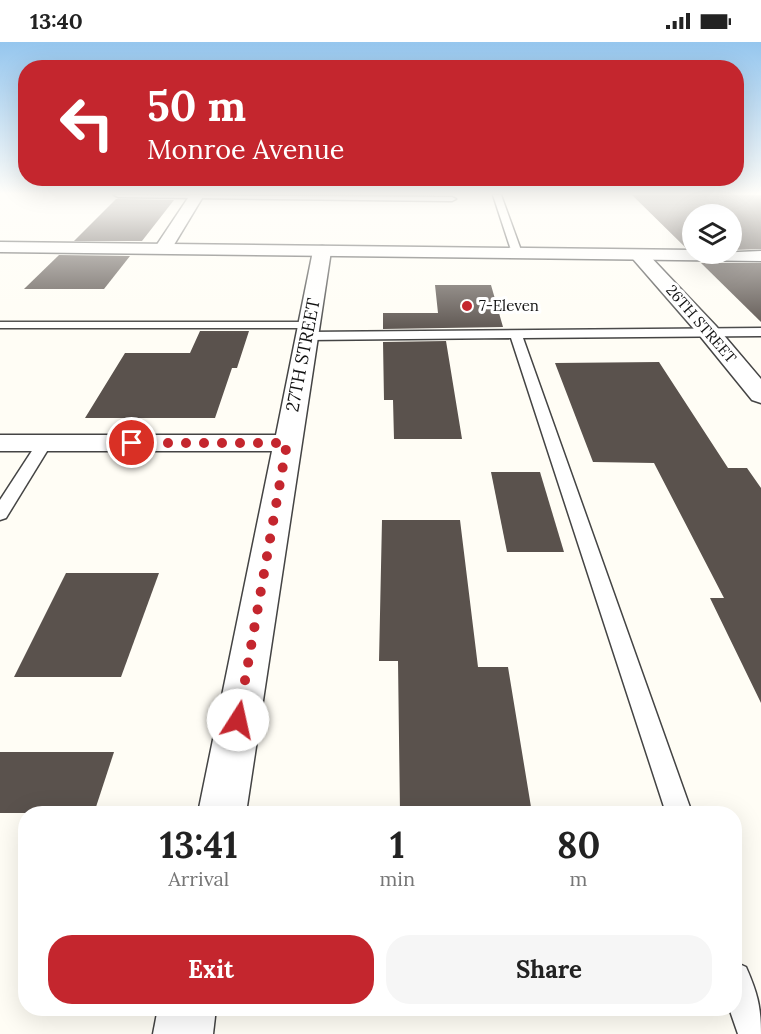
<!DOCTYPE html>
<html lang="en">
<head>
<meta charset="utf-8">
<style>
  :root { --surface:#fff; --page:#f6f6f6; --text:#222; --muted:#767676; --accent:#c4262e }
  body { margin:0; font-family:Lora,serif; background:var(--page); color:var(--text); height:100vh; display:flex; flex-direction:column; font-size:22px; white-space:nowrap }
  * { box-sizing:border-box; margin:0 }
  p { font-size:20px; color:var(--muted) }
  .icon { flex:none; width:33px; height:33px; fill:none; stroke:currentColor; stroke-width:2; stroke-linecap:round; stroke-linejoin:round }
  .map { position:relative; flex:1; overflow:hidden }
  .side { position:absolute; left:18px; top:764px; width:724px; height:210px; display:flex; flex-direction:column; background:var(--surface); border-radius:24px; box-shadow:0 6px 24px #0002 }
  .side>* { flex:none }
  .hud { position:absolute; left:18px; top:18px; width:726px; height:126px; border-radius:24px; box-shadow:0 6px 24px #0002; background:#c4262e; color:#fff; overflow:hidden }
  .fabs { position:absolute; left:682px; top:162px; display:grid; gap:12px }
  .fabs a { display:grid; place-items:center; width:60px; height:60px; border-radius:50%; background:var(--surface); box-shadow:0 6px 24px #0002; font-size:30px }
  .pin { position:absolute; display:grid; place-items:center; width:51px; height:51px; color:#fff; margin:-26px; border:3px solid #fff; border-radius:50%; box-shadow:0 2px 6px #0007 }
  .me { position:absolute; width:66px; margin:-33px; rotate:10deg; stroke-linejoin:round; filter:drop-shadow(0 0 4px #0008) }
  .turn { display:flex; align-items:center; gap:21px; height:126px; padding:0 30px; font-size:27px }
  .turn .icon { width:78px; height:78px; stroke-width:2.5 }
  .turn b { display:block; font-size:42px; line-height:51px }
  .eta { display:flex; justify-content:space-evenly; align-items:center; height:102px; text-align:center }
  .eta b { font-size:36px; font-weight:700; line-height:42px }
  .button { display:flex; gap:12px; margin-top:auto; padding:12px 30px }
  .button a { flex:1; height:69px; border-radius:24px; background:var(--accent); color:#fff; font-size:24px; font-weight:700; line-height:69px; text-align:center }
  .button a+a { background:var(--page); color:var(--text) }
  .status { display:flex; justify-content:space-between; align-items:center; height:42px; padding:0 30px; background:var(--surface); direction:ltr }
  .status svg { height:16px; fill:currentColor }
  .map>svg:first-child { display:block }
</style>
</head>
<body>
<div class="status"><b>13:40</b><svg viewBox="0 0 49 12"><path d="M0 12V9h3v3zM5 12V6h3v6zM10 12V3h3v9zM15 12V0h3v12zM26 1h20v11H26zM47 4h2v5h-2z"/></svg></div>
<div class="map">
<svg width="761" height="992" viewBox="0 0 761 992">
  <rect width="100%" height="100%" fill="#fffdf5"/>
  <!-- building -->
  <g fill="#5a524d">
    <path d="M632,153H761V207L732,208V172H693V206H686Z"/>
    <path d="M116,157L174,158L142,199H74Z"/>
    <path d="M59,213L130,214L104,247H24Z"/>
    <path d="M701,221H761V280Z"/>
    <path d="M435,243H491L503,285L383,287V271H438Z"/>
    <path d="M200,289H249L237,326H232L215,376H85L125,311H190Z"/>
    <path d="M446,299L462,397H394L393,358H384L383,300Z"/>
    <path d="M659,320L728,426H747L761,446V661L710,556H724L654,421L593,420L555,321Z"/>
    <path d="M491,430H540L564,510H507Z"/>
    <path d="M382,478H460L478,625H508L532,771H400L398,619H379Z"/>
    <path d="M66,531H159L121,635H14Z"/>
    <path d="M0,710H114L94,771H0Z"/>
  </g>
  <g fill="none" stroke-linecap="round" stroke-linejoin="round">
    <defs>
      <g id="service">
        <path d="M114,153L452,155L456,157L452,159L118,155Z"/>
        <path d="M493,153H501L522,211L520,213L512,211Z"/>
        <path d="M0,280H309L315,283L309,286H0Z"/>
        <path d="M761,286V294L523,296L692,771H666L511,296L307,298L301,294L307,290Z"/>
        <path d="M44,396L52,401L6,476L0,478V458L39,398Z"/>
        <path d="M735,920L746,925C757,950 761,964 761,992H738L729,966H735Z"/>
      </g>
      <g id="minor">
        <path d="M190,153H204L169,211H157L154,207Z"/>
        <path d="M322,204L328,205L331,209L246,771H198L272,409H0V393H276L313,209L316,205Z"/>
        <path d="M639,208L645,209L716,284L761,337V361L752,358L700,294L633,217L630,213L633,209Z"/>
        <path d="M158,966H216L213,992H153Z"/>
      </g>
      <path id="tertiary" d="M0,200L693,208V212L761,209V219L0,210Z"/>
    </defs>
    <!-- service casing -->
    <use href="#service" stroke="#444" stroke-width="3"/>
    <!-- minor casing -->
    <use href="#minor" stroke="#444" stroke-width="3"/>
    <!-- tertiary casing -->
    <use href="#tertiary" stroke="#444" stroke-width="3"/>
    <!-- service -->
    <use href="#service" fill="#fff" fill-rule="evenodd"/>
    <!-- minor -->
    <use href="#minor" fill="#fff" fill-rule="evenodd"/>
    <!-- tertiary -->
    <use href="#tertiary" fill="#fff" fill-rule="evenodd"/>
  </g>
  <!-- sky -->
  <linearGradient id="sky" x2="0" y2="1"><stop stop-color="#95c6ee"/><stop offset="0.52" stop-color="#fffefa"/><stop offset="1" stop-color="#fffefa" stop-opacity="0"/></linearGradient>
  <rect width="761" height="292" fill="url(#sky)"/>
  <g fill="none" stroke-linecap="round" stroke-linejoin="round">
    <!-- route -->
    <path stroke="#c4262e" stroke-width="10" stroke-dasharray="0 18" d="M132,401H287L238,678"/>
  </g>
  <!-- markers -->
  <circle fill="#c4262e" stroke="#fff" stroke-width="2" cx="467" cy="264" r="6"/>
  <g text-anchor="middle" stroke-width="6" stroke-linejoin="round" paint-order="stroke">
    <!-- far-poi labels -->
    <g font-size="15" fill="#111" stroke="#fff" text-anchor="start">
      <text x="479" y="269">7-Eleven</text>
    </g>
    <!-- far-street labels -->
    <g font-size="15" fill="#111" stroke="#fff">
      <text transform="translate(701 282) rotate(49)" y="5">26TH STREET</text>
    </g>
    <!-- street labels -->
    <g font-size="18" fill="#111" stroke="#fff">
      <text transform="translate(303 313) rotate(-79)" y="6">27TH STREET</text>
    </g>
  </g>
</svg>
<div class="fabs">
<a><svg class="icon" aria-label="layers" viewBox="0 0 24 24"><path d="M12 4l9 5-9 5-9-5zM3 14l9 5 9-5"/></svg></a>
</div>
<div class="pin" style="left:132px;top:401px;background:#d93025"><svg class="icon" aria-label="arrive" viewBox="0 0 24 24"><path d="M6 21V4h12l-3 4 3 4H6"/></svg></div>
<svg class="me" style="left:238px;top:678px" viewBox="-20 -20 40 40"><circle r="19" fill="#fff"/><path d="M0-13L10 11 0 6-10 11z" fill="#c4262e"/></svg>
<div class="hud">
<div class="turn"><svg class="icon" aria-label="left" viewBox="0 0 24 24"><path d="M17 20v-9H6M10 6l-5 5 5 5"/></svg><div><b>50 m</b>Monroe Avenue</div></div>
</div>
<section class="side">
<div class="eta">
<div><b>13:41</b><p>Arrival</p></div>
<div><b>1</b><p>min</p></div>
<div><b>80</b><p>m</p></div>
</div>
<div class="button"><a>Exit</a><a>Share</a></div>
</section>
</div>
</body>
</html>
